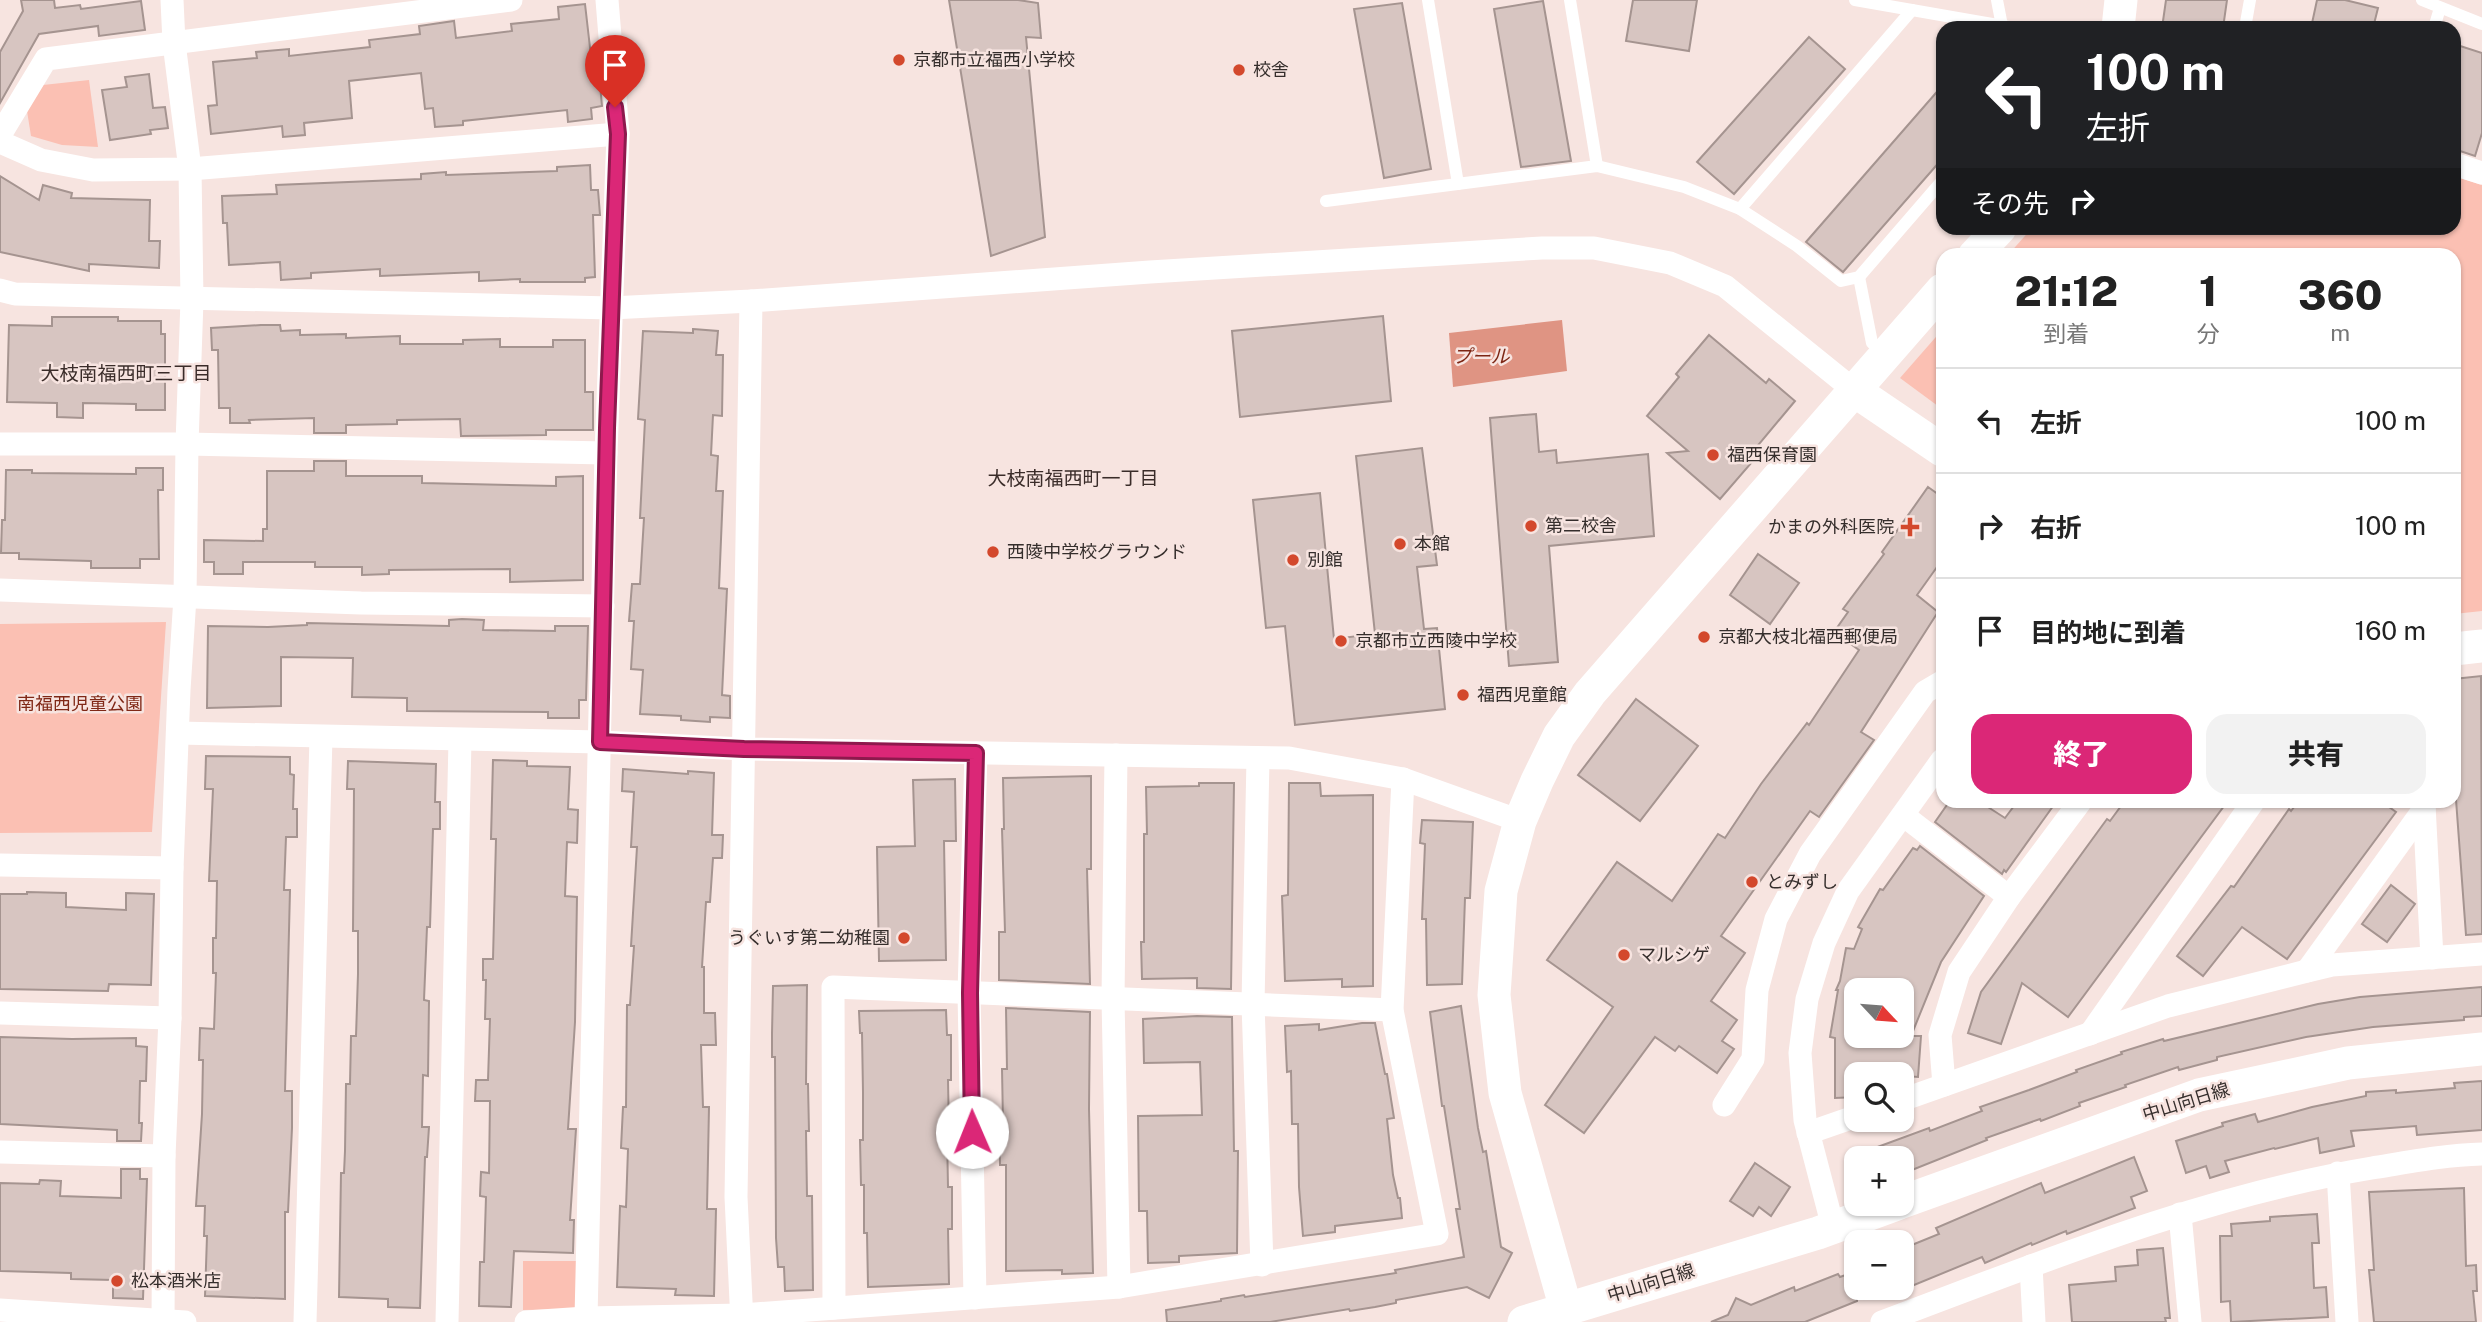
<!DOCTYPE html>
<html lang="ja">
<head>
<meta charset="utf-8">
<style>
  :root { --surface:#fff; --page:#f2f2f2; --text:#222; --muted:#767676; --line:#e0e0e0; --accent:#db2777 }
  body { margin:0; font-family:"Public Sans","Noto Sans JP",sans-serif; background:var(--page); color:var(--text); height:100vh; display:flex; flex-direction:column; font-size:26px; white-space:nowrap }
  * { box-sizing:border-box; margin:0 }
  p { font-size:23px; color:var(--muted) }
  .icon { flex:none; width:38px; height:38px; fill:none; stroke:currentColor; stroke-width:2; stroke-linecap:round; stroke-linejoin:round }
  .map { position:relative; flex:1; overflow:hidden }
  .panel { position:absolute; left:1936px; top:248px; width:525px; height:560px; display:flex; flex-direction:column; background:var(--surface); border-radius:21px; box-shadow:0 2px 5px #0004 }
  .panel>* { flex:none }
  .banner { position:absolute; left:1936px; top:21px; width:525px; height:214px; border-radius:21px; box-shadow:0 2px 5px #0004; background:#202124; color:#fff; overflow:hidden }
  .needle { width:46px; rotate:116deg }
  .fabs { position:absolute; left:1844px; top:978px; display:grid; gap:14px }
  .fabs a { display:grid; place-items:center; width:70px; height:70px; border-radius:14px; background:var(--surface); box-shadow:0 2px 5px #0004; font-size:35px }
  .pin { position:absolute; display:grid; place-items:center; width:60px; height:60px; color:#fff; margin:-72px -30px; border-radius:50% 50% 50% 0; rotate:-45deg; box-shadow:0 0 7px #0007 }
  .pin .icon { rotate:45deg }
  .me { position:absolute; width:77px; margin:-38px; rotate:359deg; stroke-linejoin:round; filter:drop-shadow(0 0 5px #0008) }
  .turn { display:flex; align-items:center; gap:24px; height:147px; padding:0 35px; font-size:32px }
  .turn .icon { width:91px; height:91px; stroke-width:2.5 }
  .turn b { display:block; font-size:49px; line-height:60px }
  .then { display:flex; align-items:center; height:66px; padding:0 35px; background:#0003; gap:14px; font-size:26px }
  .eta { display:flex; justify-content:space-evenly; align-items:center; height:119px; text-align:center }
  .eta b { font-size:42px; font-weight:800; line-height:49px }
  .cta { display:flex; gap:14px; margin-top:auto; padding:14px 35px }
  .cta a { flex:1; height:80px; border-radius:21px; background:var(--accent); color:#fff; font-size:28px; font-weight:800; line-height:80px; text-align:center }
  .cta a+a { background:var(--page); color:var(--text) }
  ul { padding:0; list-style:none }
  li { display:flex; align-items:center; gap:21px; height:105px; padding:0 35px; border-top:2px solid var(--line) }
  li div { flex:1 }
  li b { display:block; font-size:26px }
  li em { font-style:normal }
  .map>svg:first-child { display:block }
</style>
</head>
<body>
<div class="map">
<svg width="2482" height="1322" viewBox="0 0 2482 1322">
  <rect width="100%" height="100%" fill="#f7e4e0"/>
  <!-- green -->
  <g fill="#fbc0b3">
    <path d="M89,80L98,147L62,145L31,136L27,111L43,85Z"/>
    <path d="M2454,176L2482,185V611L2454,614V256L2008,255L2032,228H2454Z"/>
    <path d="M1942,330V409L1900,378Z"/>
    <path d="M166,622L152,832L0,833V624Z"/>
    <path d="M523,1261H579V1309L523,1310Z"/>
  </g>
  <!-- water -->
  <path fill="#df9483" d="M1562,320L1567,371L1453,387L1449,333Z"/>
  <!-- building -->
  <g fill="#d7c5c1" stroke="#a59490" stroke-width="2" fill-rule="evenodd">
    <path d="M21,0H54L55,8L80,5L81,9L141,1L145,30L99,36L98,26L39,34L0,103V52L23,11Z"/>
    <path d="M949,0H1018L1038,3L1041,38L1026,37L1045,237L991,256Z"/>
    <path d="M1633,0H1697L1689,51L1626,41Z"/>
    <path d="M2166,0H2227L2223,28H2162Z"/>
    <path d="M2317,0H2345L2378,8L2373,28H2311Z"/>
    <path d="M1543,1L1571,161L1521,167L1494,9Z"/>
    <path d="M1402,3L1431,169L1384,178L1354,9Z"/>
    <path d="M585,4L592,65L598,64L602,106L591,108L592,119L568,122L567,110L463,121V125L435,127L433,108L425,109L421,73L349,81L352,118L304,123L305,135L283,137L282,126L211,134L208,106L217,105L213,62L257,58L256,52L289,49V56L370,47L369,40L420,34L419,26L454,21L456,38L512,31L511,24L559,19L558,7Z"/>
    <path d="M1809,37L1845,69L1734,194L1697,162Z"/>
    <path d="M2454,44L2482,53V133L2475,156L2454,149Z"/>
    <path d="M149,74L153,108L165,107L168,128L150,130L151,134L110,140L102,90L127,87L125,77Z"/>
    <path d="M1942,86V159L1843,272L1806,242Z"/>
    <path d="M590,165L591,190H598L600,215H593L595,277L585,278V282H520V279L479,281V272L380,276V269L311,273V278L281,280L280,262L229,265L227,223H223L222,196L277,194L276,185L421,179V174L446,172V175L557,171V167Z"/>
    <path d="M0,176L39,200L43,185L72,193L71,198L150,200L149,241H160L159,268L89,264V271L0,252Z"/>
    <path d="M1383,316L1391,401L1240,417L1232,331Z"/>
    <path d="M52,317H118V321H161V334H165V410H136V404L83,403V418L57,417V403L7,402L9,325L52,326Z"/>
    <path d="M261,325H280L281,331L300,330V335L346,334V338L400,336V344H463V340L500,339V347H553V340H585V392H593V430H546V435L461,436L460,419L397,420V424L346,425V433H314V418L249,420L250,423H230V408H219L218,350H212L211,328Z"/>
    <path d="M693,329L718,331L716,355H723L722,416L713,415L711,455L718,456L716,491H723L719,588L727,589L722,695L730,696V718L710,717V722L681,720V716L640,714L643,670L631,669L634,621H629L632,584H640L644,518H640L645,420L638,419L643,331L693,333Z"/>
    <path d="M1709,335L1766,383L1769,379L1795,401L1754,450L1759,454L1720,499L1667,453L1688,451L1647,416L1679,377L1676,374Z"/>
    <path d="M1536,414L1539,452L1556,450L1557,463L1648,454L1654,536L1549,546L1558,662L1509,666L1490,418Z"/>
    <path d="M1422,448L1437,565L1417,567L1424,629L1437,628L1445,709L1295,725L1285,626L1266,628L1253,500L1320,493L1334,639L1375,634L1356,456Z"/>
    <path d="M314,461H346V476H422V483L556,486V477L583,476V580L510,582V569L389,570V574L362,575V567H315V562H243V574H214V562H204V540L263,541V529H267V471H314Z"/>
    <path d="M136,468H163V490H158L159,559H140V568H91V561L19,559V553H1L2,520H5L6,470H32V473L136,474Z"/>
    <path d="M1928,487L1942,497V560L1917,595L1938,612L1861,732L1874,740L1819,817L1810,811L1721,936L1745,953L1711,1001L1737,1020L1722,1041L1734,1049L1717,1073L1679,1046L1675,1051L1655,1037L1584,1133L1545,1105L1613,1007L1547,960L1617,862L1672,901L1718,834L1725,838L1761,784L1807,723L1809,725L1859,650L1834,632L1848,612L1843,609L1884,554L1882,552Z"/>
    <path d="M1758,554L1799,583L1770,624L1730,595Z"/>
    <path d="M462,619L484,620L483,630L555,631V626H588L586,700H579V718H548V712L407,711V698L352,697L353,658L281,657V706L207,708L208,626L268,627L307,625V623L449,626V620Z"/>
    <path d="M2481,676L2482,934L2466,935L2455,786L2454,679Z"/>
    <path d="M1636,699L1698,746L1640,821L1578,775Z"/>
    <path d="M206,756L290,757V774L294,775L293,809H297V837H286L284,890H290L285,1091H292V1128L288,1212H285V1299L205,1296L207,1236H204L205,1206H196L202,1114L203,1060H199L200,1028L214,1029L216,973H213V938H216L217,881H209L213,789H205Z"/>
    <path d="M493,760L527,761V766L570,767L568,809L578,810L577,843L567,842L565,896L577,897L575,1022L568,1129H576L570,1220H574L573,1253L514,1251L511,1307L479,1306L480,1262H484L486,1197L480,1196L481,1172L489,1173L490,1101H475L476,1080H488L490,1019H485L486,980H483V959H493L496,839H491Z"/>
    <path d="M348,761L436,764L435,802H440V829H433L430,927H427L424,1000L429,1001L428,1076L423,1075L422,1127H429L427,1157H425L420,1308L388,1307V1299L339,1297L341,1173H344L345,1151L346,1084H350L351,1036H356L358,974V931H353L354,789H347Z"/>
    <path d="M623,769L688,774V771L714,773L712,835H723L722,858H713L710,902H706L702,967H704V1013H715L716,1045H701L703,1107H709L707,1209H716L714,1296L675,1295L676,1289L617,1287L620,1206L626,1207L628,1149L621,1148L623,1107H626L627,1005H630L634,946H631L637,847H631L634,792L622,791Z"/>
    <path d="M1091,776V869H1087L1090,984L999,980V932H1005L1002,829H1004L1003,778Z"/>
    <path d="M955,779L956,841H944L946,960L879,961L877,847L915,846L913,780Z"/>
    <path d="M1199,783H1234L1231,989L1197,988V978L1142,979L1141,942H1144V834H1147L1146,787L1199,786Z"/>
    <path d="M1289,783H1320L1321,796L1373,795V986L1342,987V979L1285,981L1282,896L1288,895Z"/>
    <path d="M1949,802H1980L2005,818L2017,802H2056L2006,872L2004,870L2002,874L1935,822Z"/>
    <path d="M2124,802H2227L2068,1017L2022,983L2001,1044L1968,1033L1981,992L2107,819L2110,821Z"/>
    <path d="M2298,802H2382L2396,812L2287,959L2242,927L2203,976L2177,956L2231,886L2234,887L2289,809L2291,811Z"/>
    <path d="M1422,820L1473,822L1470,898H1465L1462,984L1427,985L1426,919H1422L1425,844L1420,843Z"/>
    <path d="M1920,846L1984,896L1941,962L1911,1036H1921L1918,1077L1867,1073V1074H1857V1097L1835,1098V1038L1830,1037L1838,990H1836L1840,981L1846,948L1854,949L1862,929L1858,927L1880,889L1883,890L1913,848L1917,850ZM1857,990H1902V1036H1857Z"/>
    <path d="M2391,885L2415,904L2387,942L2362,924Z"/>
    <path d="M27,892L66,893V907L126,910V893L154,894L151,985L109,984L108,991L0,989V894H27Z"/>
    <path d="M807,985L806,1084H808L809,1131H806L807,1196H812L813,1290L785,1291L784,1267H778L776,1238L775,1057H772V1033L773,986Z"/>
    <path d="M2482,987V1016L2464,1017V1020L2373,1027L2306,1037L2217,1057V1060L2179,1070L2178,1067L2125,1085L2126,1087L2079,1103L2080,1106L2041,1121L2040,1119L1986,1138L1987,1140L1902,1174V1158H1853V1156L1929,1128L1930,1131L1982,1111L1980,1107L2029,1090L2077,1072L2076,1070L2122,1054L2121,1052L2163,1039L2164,1041L2318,1004L2360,997Z"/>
    <path d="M1461,1006L1478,1128L1483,1152L1486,1151L1501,1247L1512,1253L1489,1298L1467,1287L1396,1300V1303L1375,1307L1350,1311L1349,1309L1270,1322H1167L1166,1310L1221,1301V1299L1244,1295L1245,1297L1396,1273L1395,1270L1464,1257L1456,1209H1460L1444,1106H1442L1430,1012Z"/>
    <path d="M1006,1008L1090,1012L1089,1109L1093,1273L1062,1274V1270L1006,1271V1165H1000L999,1122H1003L1002,1069H1007Z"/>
    <path d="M946,1010L947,1035H951V1080H948L949,1133H947L948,1187H952V1229H948L949,1284L868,1287L867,1233H864V1185H861L860,1140H863V1092L862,1033H860L859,1011Z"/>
    <path d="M1197,1016L1232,1017L1234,1151H1238L1237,1253L1179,1256V1262L1148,1263L1147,1211H1139L1138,1116L1202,1115L1200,1062L1144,1063L1143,1019Z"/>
    <path d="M1362,1023H1375L1385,1074H1387L1394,1118L1387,1119L1393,1175L1398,1198H1400L1402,1218L1335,1226V1232L1303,1236L1299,1187L1298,1124H1292L1291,1071L1287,1072L1285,1026L1319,1024V1030Z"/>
    <path d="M0,1037L72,1039L136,1038V1046L147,1047L146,1081H140L139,1123H142L141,1141H117V1130L0,1124Z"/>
    <path d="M2482,1081V1130L2417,1135L2416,1126L2351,1131L2354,1146L2320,1153L2318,1138L2275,1149L2274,1148L2225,1161L2229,1172L2210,1178L2206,1166L2186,1173L2176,1141L2223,1126L2222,1123L2255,1114L2258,1122L2312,1107L2366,1096V1092L2396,1090V1093L2455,1088L2454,1083Z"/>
    <path d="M2134,1157L2147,1191L2131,1197L2135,1208L2067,1234L2066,1231L2032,1245L2031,1243L1985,1263L1982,1257L1902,1290V1249L1939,1234L1936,1228L2041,1183L2045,1193Z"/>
    <path d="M1755,1163L1790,1187L1771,1216L1759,1207L1753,1216L1730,1201Z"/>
    <path d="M121,1169H140V1179H147L143,1299L113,1298V1280L71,1279V1273L0,1271V1183L39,1184L40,1180L61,1181L60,1196L121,1198Z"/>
    <path d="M2464,1188L2466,1266L2476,1265L2477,1291H2473L2476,1322H2374L2369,1270H2374L2369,1192Z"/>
    <path d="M2317,1214L2319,1243H2312L2314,1288L2326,1287L2328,1317L2231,1322L2230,1301L2221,1302L2220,1236H2232L2231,1224L2270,1221V1217Z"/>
    <path d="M2163,1248L2170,1318H2165L2166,1322H2072L2069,1285L2116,1281L2115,1267L2138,1265L2137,1250Z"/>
    <path d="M1857,1271V1301L1805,1322H1711L1728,1315L1736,1298L1751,1305L1794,1287L1795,1291L1838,1274L1840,1277Z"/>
  </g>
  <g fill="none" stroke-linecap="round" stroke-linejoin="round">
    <!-- lane -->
    <g stroke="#fff" stroke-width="12">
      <path d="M1428,0L1458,184"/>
      <path d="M1570,0L1597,166"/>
      <path d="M1855,0L2015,28"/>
      <path d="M1997,0L2002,26"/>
      <path d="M2422,0L2482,24"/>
      <path d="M2245,28L2250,0"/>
      <path d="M2434,28L2440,8"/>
      <path d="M1326,201L1597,166L1684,187L1740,209L1797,246L1841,281L1859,277L1942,181"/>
      <path d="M1740,209L1912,10"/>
      <path d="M1859,277L1872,343"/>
    </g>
    <!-- street -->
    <g stroke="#fff" stroke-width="23">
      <path d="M0,135L46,59L511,0"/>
      <path d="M0,142L41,160L93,170L190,169L618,134"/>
      <path d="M2454,164L2482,173"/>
      <path d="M0,290L15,294L611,308L751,301L1150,272L1542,248H1594L1670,263L1725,286L1855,391"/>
      <path d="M0,444H187L606,453"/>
      <path d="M0,590L361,603L603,606"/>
      <path d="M178,733L600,742L744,749L1289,758L1403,779L1520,821"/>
      <path d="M1116,755L1113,999L1119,1287"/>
      <path d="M1258,758L1253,1004L1262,1265"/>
      <path d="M2424,805L2432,958"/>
      <path d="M1903,815L2009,897"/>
      <path d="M0,865L172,868"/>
      <path d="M2307,971L2424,809"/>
      <path d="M0,1013L170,1018"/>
      <path d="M2090,1034L2253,802"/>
      <path d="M1944,1085L1940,1035L1959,972L2009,897L2080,802"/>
      <path d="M1902,1100L2168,1006L2307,971L2332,965L2482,954"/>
      <path d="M1724,1105L1753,1059L1757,990L1776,919L1810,854L1925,692L1942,682"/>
      <path d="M1808,1133L1857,1116"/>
      <path d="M0,1152L164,1156"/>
      <path d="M2338,1173L2347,1322"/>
      <path d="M2180,1214L2190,1322"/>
      <path d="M1833,1227L1805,1120L1800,1053L1807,999L1824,943L1848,891L1942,760"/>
      <path d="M2031,1266L2034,1322"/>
      <path d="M975,1298L969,993L976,753"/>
      <path d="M834,1308L833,987L1392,1010"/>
      <path d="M0,1310L185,1322"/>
      <path d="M586,1318L606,453L618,134L607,0"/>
      <path d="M163,1322L164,1156L170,1018L172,868L179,690L185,597L187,444L192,300L190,169L174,43L172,0"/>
      <path d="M305,1322L321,737"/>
      <path d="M447,1322L460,740"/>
      <path d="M526,1322L586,1318L742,1315L1119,1287L1437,1234L1392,1010L1403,779"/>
      <path d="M742,1322L736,1197L751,301"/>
      <path d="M1882,1322C2042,1262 2202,1196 2372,1168C2409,1162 2445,1155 2482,1154"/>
    </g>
    <!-- secondary -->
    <g stroke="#fff" stroke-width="33">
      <path d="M2118,28L2121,0"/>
      <path d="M1974,256L2000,228"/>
      <path d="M1855,391L1942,450"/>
      <path d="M2454,649L2482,646"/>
      <path d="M1902,1202L2199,1095L2348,1063L2482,1049"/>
      <path d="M1566,1309L1505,1093L1494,995L1501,891L1520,821L1537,781L1559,736L1590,693L1942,290"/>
      <path d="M1524,1322L1818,1233L1897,1204"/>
    </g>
  </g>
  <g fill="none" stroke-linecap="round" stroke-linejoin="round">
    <defs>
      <path id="route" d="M615,107L618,134L607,428L600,742L744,749L976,753L970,993L972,1132"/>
    </defs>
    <!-- route casing -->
    <use href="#route" stroke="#8e194d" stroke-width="18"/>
    <!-- route -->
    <use href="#route" stroke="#db2777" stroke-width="12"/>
  </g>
  <!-- markers -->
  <g fill="#d3482c" stroke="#f7e4e0" stroke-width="2.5">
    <circle cx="899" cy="60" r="7"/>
    <circle cx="1239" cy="70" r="7"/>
    <circle cx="1713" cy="455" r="7"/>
    <circle cx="1531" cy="526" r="7"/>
    <path d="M1906.5 516.5h7v7h7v7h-7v7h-7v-7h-7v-7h7z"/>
    <circle cx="1400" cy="544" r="7"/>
    <circle cx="993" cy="552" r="7"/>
    <circle cx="1293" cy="560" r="7"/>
    <circle cx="1704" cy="637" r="7"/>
    <circle cx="1341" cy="641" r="7"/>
    <circle cx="1463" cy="695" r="7"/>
    <circle cx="1752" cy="882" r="7"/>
    <circle cx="904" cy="938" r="7"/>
    <circle cx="1624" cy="955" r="7"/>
    <circle cx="117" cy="1281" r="7"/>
  </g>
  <g text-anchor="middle" stroke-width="5" stroke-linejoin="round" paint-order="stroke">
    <!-- poi labels -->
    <g font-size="18" fill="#352e2c" stroke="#f7e4e0" text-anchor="start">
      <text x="913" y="66">京都市立福西小学校</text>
      <text x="1253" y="76">校舎</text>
      <text x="1727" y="461">福西保育園</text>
      <text x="1545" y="532">第二校舎</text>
      <text x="1894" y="533" text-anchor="end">かまの外科医院</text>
      <text x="1414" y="550">本館</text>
      <text x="1007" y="558">西陵中学校グラウンド</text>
      <text x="1307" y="566">別館</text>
      <text x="1718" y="643">京都大枝北福西郵便局</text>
      <text x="1355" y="647">京都市立西陵中学校</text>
      <text x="1477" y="701">福西児童館</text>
      <text x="1766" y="888">とみずし</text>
      <text x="890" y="944" text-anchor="end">うぐいす第二幼稚園</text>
      <text x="1638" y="961">マルシゲ</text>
      <text x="131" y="1287">松本酒米店</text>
    </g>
    <!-- park labels -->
    <g font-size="18" fill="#802816" stroke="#f7e4e0">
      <text x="80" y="710">南福西児童公園</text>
    </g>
    <!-- street labels -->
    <g font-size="18" fill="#352e2c" stroke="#f7e4e0">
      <text transform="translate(2186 1102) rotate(-17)" y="6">中山向日線</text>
      <text transform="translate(1651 1283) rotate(-17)" y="6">中山向日線</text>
    </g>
    <!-- water labels -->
    <g font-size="19" font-style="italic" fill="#7d2614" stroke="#f7e4e0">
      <text x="1481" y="363">プール</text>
    </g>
    <!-- neighbourhood labels -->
    <g font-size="19" fill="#3a2c29" stroke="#f7e4e0">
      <text x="126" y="380">大枝南福西町三丁目</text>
      <text x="1073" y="485">大枝南福西町一丁目</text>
    </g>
  </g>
</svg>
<div class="fabs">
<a><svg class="needle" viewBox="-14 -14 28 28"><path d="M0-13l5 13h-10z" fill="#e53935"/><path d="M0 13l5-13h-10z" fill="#767676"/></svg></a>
<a><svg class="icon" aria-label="search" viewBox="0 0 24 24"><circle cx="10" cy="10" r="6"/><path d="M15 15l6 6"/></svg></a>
<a>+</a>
<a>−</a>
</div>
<div class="pin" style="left:615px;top:107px;background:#d93025"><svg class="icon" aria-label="arrive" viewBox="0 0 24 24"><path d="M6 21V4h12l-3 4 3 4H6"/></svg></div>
<svg class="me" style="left:972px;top:1132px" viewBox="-20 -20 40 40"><circle r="19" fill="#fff"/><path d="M0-13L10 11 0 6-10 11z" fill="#db2777"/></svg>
<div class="banner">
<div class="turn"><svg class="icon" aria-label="left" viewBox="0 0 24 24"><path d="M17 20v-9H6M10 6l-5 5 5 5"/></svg><div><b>100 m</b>左折</div></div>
<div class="then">その先<svg class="icon" aria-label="right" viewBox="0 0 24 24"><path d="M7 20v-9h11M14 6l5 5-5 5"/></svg></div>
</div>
<section class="panel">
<div class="eta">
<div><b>21:12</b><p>到着</p></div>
<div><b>1</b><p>分</p></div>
<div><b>360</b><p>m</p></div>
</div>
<ul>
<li><svg class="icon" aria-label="left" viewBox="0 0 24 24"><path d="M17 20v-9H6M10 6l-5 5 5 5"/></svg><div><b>左折</b></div><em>100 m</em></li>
<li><svg class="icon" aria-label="right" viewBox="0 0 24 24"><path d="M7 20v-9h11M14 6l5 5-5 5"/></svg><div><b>右折</b></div><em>100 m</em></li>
<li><svg class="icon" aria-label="arrive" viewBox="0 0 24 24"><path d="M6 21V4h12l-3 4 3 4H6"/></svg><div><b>目的地に到着</b></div><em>160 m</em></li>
</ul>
<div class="cta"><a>終了</a><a>共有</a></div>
</section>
</div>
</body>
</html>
